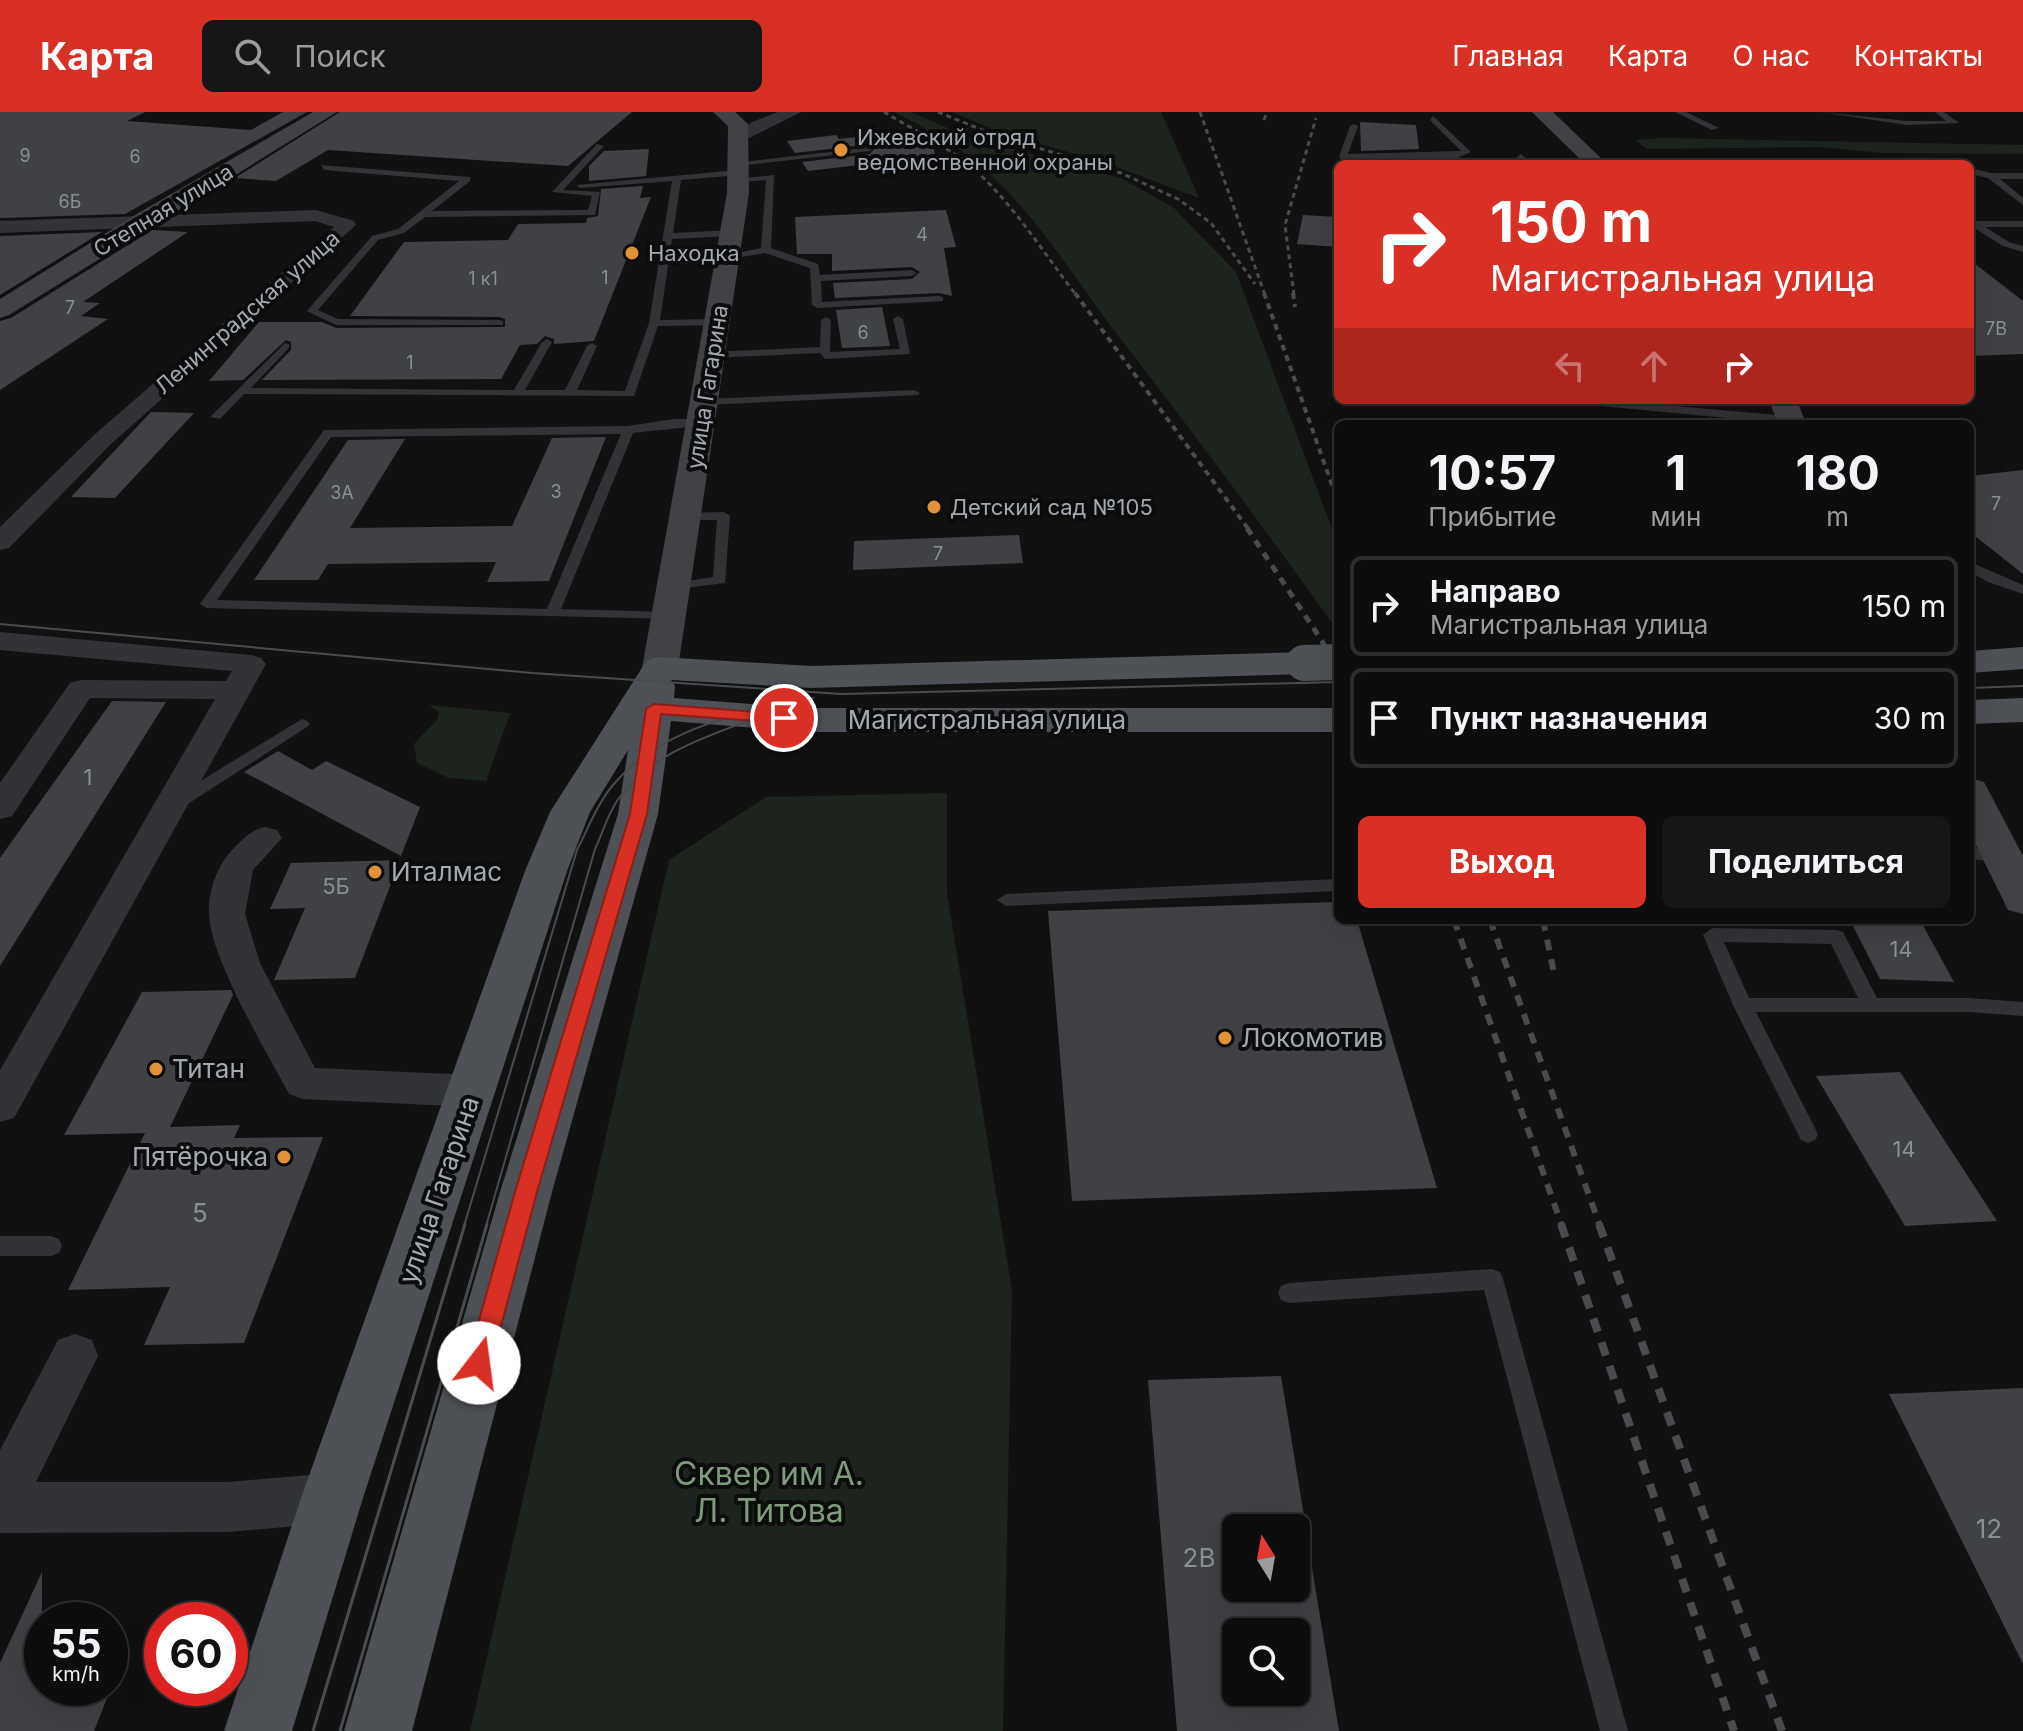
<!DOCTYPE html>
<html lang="ru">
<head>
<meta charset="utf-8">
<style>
  :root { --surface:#0d0d0e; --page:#161617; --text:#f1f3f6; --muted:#9a9c9e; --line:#2d2d2e; --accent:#d93025 }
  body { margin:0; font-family:Inter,sans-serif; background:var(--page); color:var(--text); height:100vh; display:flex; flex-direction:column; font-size:30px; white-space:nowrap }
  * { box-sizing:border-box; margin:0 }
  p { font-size:26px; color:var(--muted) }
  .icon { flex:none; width:44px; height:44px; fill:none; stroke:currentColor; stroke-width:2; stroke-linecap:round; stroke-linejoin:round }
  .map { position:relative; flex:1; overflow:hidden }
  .details { position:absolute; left:1334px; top:308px; width:640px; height:504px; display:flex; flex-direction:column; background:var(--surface); border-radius:12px; box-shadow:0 8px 32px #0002,0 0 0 2px var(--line) }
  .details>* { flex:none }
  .top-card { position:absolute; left:1334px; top:48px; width:640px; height:244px; border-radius:12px; box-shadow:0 8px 32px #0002,0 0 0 2px var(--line); background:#d93025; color:#fff; overflow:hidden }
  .needle { width:52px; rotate:349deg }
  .controls { position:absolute; left:1222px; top:1402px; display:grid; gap:16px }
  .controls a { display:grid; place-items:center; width:88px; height:88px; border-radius:12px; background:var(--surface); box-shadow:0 8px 32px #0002,0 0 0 2px var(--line); font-size:40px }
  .speed { position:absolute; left:24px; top:1490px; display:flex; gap:16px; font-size:40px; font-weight:700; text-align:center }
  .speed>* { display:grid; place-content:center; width:104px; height:104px; border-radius:50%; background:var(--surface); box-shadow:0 8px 32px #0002,0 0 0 2px var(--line); line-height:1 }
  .speed small { font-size:20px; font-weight:400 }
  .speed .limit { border:12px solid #d22; background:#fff; color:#111 }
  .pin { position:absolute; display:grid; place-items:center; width:68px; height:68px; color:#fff; margin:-34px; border:4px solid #fff; border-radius:50%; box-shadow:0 2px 8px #0007 }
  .me { position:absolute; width:88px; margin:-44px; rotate:15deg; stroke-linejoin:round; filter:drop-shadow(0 0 6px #0008) }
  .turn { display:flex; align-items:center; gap:28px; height:168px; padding:0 24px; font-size:36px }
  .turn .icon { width:104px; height:104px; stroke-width:2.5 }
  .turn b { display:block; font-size:56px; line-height:68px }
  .lanes { display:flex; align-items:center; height:76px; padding:0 24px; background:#0003; justify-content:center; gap:40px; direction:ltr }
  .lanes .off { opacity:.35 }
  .eta { display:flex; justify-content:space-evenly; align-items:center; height:136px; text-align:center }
  .eta b { font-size:48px; font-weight:700; line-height:56px }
  .button { display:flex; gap:16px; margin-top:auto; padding:16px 24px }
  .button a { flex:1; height:92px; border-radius:12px; background:var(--accent); color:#fff; font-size:32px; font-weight:700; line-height:92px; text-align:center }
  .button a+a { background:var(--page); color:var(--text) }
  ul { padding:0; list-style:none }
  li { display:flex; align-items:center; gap:24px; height:100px; margin:0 16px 12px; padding:0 8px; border:4px solid var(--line); border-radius:12px }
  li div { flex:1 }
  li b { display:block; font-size:30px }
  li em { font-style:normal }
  header { display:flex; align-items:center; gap:48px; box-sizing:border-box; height:112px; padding:0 40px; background:var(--accent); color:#fff }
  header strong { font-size:38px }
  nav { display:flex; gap:44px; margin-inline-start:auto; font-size:28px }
  .search { width:560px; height:72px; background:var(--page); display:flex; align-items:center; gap:20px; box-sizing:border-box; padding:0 28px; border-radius:12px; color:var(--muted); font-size:30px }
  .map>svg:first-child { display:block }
</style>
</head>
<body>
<header>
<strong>Карта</strong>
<div class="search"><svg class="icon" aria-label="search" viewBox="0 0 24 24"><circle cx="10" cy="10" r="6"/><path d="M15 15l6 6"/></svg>Поиск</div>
<nav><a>Главная</a><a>Карта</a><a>О нас</a><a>Контакты</a></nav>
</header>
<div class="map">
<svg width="2023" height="1619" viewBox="0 0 2023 1619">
  <rect width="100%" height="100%" fill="#111112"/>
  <!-- green -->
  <g fill="#1d241d">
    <path d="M894,0H911L966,24L1123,67L1174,96L1236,160L1338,433V519C1268,422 1197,325 1123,230C1076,170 1037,101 977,51C952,30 923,15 894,0Z"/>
    <path d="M952,0H1161L1199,86L1103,50L1002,21Z"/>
    <path d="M1663,26L2023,33V42L1883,41L1820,35L1647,37L1635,28Z"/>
    <path d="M429,593L510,601L486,669L449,666L417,651L414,632L437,608L439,600Z"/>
    <path d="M947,681V782L1012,1178L1003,1619H470L669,748L766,685Z"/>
  </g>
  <!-- building -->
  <g fill="#404145" fill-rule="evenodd">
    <path d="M0,0H145L127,9L251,18L283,0H307L125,102L0,106Z"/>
    <path d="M340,0H632L568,54L328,38L276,69L235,66Z"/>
    <path d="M1360,10L1416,13L1419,37L1361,39Z"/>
    <path d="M931,17L935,44L808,59L802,50L870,42L876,35L873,32L795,41L787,29L836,23L839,27Z"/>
    <path d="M649,37L646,64L589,69V54L604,39Z"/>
    <path d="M643,74L640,86L651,85L594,229L554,232V227L545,224L537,232L520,233L501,267L262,268L291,238V230L286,228L243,268L209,269L259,210H322L336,216L505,215V207L499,205L350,204L404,130L508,128L518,112L586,111L587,106L598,104L601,77Z"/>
    <path d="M946,98L956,135L944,136L952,184L939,181L835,186L833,171L912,167L920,160L912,155L832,159V142H797L795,105Z"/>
    <path d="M1303,103L1338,105V135L1297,132Z"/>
    <path d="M152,118L188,120L83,190L100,191L81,204L108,207L0,278V209L11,206Z"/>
    <path d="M102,120L0,183V124Z"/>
    <path d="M1970,148L2023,189V242L1970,244Z"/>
    <path d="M882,195L890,234L842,236L836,198Z"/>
    <path d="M151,300L194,301L115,386L71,385Z"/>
    <path d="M606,325L549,469L487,470L496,450L328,452L318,468H254L348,328L405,327L350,416L512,414L552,326Z"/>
    <path d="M2023,358V462L1970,420V364Z"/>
    <path d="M1019,423L1023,451L853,458L854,429Z"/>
    <path d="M112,589L166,590L0,854V746Z"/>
    <path d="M278,639L312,658L326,649L420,695L401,744L244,660Z"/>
    <path d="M400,748L355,866L274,868L305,796L270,797L291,751Z"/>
    <path d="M1338,790V808H1357L1437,1076L1072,1089L1048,799Z"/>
    <path d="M1850,808H1920L1954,870L1880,867Z"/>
    <path d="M231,878L233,883L170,1015L240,1013L234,1026L323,1025L244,1231L144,1233L170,1175L68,1178L145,1021L64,1023L142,880Z"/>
    <path d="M1900,960L1997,1109L1905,1114L1816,964Z"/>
    <path d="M1281,1264L1306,1416H1236V1476H1296V1457L1312,1456L1339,1619H1177L1148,1268ZM1236,1520H1296V1580H1236Z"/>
    <path d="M2023,1276V1552L1889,1282Z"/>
    <path d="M42,1460V1576H111L94,1619H0V1551Z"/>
  </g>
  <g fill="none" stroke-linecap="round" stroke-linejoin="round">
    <!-- lane -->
    <g fill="#323336" fill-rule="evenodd">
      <path d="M1675,0H1686L1719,16L1712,18Z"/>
      <path d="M1820,0L1907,9H1946L1935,0H1944L1959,11L1907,13Z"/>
      <path d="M1433,4L1471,40L1459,45L1465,52H1456L1451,46L1343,48L1339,45L1350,14L1354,12L1358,14L1348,42L1461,39L1430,8Z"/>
      <path d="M597,32L604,34L563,78L600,80L595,103L425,105L404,121L378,128L318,198L338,207L499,208L503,209V213H336L307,199L372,124L398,117L459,69L324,58L321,53L470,65V69L432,99L588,98L592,84L552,80Z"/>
      <path d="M873,35L870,39L738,54L734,51Z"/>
      <path d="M1521,42L1532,52H1523L1517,45Z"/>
      <path d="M1970,56L1991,61H2023V67H2000L2023,86V93L1988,66L1970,62Z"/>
      <path d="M738,58L741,63L681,68L673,121L731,118L736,121L731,124L672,127L660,208L717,207L722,210L717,213L658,214L634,284L244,282L220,307L210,305L285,231L289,232V236L251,276L514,278L542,230L547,227L552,230L525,278H565L587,234L592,231L597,234L577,278L625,279L649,211L672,69L580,76L576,73Z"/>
      <path d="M774,63L771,136L818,152L820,163L912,158L917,161L912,164L821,169L822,190L939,184L943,185V189L817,196L812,193L810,156L765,141L724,148V144L761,136L766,68L738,70L734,67Z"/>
      <path d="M1338,67V74L1335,73L1334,70Z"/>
      <path d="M1974,109H2023V115H1985L2009,130L2023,134V140L2003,134L1971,114Z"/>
      <path d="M898,204L903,207L910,242L825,247L820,241L712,246L707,243L712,240L820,235L821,208L826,205L831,208L830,240L900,237L893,207Z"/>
      <path d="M914,278L920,281L918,283L704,293L698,290L704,287Z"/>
      <path d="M1563,288H1607L1790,304L1796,308L1790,312L1569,291Z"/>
      <path d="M674,307H701L707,311C700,315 646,319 633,321L561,497L669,500L676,504L674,507L207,496L200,492L324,318L628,314ZM621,322L547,497L217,488L331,325Z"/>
      <path d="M724,400L730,404L725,471L669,478V472L713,465L717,408H686L680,404L681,401Z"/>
      <path d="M1970,450L2023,473V482L1988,470L1970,460Z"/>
      <path d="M302,607L307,609L310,612L307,615L183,695H171L169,691L171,687Z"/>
      <path d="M1970,735L2003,739L2012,745L2003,751L1970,747Z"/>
      <path d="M1338,767V779L1006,794L997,788L1006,782Z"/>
      <path d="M1712,816L1837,818L1843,820L1877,886H1969L2023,890V904L1969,900H1756L1818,1022L1815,1028L1808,1031L1801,1028L1733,893L1703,823ZM1724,830L1831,832L1858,886H1749Z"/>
      <path d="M0,1124H51L59,1127L62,1134L59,1141L51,1144H0Z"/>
      <path d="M1492,1157L1500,1160L1503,1167L1628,1619H1600L1484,1178L1289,1191L1281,1188L1278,1181L1281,1174L1289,1171Z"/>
    </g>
    <!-- street -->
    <g fill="#323336" fill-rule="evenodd">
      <path d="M778,0H801L745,28L739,30L731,25L752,10Z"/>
      <path d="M316,98L354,109L356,113L110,333L9,436L0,438V415L94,323L334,115L315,109L0,121V109Z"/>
      <path d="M0,520L251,543L261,546L266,552L14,1006L0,1010V958L215,587L90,586L12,704L0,707V671L70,571L81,568L226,569L232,559L0,538Z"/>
      <path d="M265,715L277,718L282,726L253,758L245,802L260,851L315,956L473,963L487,968L493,979L487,990L473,995L303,987L289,982C267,941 210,845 209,802C208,778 218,751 235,735C245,725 252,718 265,715Z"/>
      <path d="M75,1222L92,1228L98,1244L36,1370H227L332,1361L350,1368L357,1386L350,1404L332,1411L227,1420L0,1421V1338L58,1228Z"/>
    </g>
    <!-- secondary -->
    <g fill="#404246" fill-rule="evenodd">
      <path d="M313,0H337L9,203L0,206V187L135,103Z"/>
      <path d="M713,0H735L748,12L749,81L678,556L673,564L660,567L647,564L642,556L727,81L728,14Z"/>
      <path d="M1532,0H1553L1607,52H1585Z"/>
      <path d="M1769,288H1797L1806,312H1778Z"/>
      <path d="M1970,666L1984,670L2023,744V802L2008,798L1970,721Z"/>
    </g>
    <!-- primary -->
    <g fill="#4e5155" fill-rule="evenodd">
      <path d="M2023,535V557L1970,561V539Z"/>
      <path d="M1304,540L1317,543L1322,551L1317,559L1304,562L811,576L671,568L675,574L674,586L804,596H1338V620H804L671,609L658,702L552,1080L412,1619H344L500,1080L618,702L628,638L590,700L567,759L363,1386L292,1619H224L301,1386L525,759L550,700L647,548L660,545L811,554Z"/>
      <path d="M2023,586V610L1970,612V588Z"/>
    </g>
    <!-- tram-far1 -->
    <g stroke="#494b4f" stroke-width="2">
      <path d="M0,512L532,561L841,582L1338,570"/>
      <path d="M1970,576L2023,574"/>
      <path d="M464,1114L577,738C588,717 597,692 613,673C662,615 742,600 813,586"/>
      <path d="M486,1114L595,737C603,720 608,701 619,686C648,645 699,627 745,610"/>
    </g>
    <!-- tram -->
    <g stroke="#494b4f" stroke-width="3">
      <path d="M313,1619L465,1112"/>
      <path d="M340,1619L487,1112"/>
    </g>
    <!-- rail-far4 -->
    <g stroke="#494b4f" stroke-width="3" stroke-dasharray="5 4" stroke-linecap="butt">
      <path d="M884,0C914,18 947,34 974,57C1013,92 1044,141 1076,183"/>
      <path d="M938,0L992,22L1121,61L1178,87L1211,111L1255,172"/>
      <path d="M1200,0L1265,183"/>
      <path d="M1264,8L1267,0"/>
      <path d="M1294,183L1285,113L1316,6"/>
    </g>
    <!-- rail-far3 -->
    <g stroke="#494b4f" stroke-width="4" stroke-dasharray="6 5" stroke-linecap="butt">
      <path d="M1075,181L1249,418"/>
      <path d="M1264,181L1338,390"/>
      <path d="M1293,181L1295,195"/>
    </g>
    <!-- rail-far2 -->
    <path stroke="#494b4f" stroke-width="5" stroke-dasharray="8 7" stroke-linecap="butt" d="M1247,416L1322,529L1338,560"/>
    <!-- rail-far1 -->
    <g stroke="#494b4f" stroke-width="6" stroke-dasharray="11 9" stroke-linecap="butt">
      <path d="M1454,808L1562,1114"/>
      <path d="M1490,808L1600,1114"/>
      <path d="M1543,808L1554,861"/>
    </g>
    <!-- rail -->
    <g stroke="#494b4f" stroke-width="8" stroke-dasharray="14 11" stroke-linecap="butt">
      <path d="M1561,1112L1734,1619"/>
      <path d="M1599,1112L1782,1619"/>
    </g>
    <!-- primary-bridge -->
    <path stroke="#4e5155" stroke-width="36" d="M1304,551L1338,550"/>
  </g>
  <!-- route -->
  <path fill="#d93025" stroke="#8d1f18" stroke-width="2" d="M654,592L784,602L792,606L784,611L661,602L647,702L537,1080L491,1251L487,1259L479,1262L470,1259L467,1251L515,1080L630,702L646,597Z"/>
  <!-- markers -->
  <g fill="#e0913a" stroke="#0c0c0d" stroke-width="3">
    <circle cx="841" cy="38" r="8"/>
    <circle cx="632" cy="141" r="8"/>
    <circle cx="934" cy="395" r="8"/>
    <circle cx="375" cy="760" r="8"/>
    <circle cx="1225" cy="926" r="8"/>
    <circle cx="156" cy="957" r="8"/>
    <circle cx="284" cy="1045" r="8"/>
  </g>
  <g text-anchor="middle" stroke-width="8" stroke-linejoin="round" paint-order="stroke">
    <!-- far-number labels -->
    <g font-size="18" fill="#8a8f96">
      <text x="25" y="50">9</text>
      <text x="135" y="51">6</text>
      <text x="70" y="96">6Б</text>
      <text x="922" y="129">4</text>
      <text x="605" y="172">1</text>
      <text x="483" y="173">1 к1</text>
      <text x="70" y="202">7</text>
      <text x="1996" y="223">7В</text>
      <text x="863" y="227">6</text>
      <text x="410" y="257">1</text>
      <text x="556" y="386">3</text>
      <text x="342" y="387">3А</text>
      <text x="1996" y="398">7</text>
      <text x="938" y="448">7</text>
    </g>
    <!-- far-poi labels -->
    <g font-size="22" fill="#a3a9b1" stroke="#0c0c0d" text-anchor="start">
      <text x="857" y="33">Ижевский отряд<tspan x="857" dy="25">ведомственной охраны</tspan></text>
      <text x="648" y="149">Находка</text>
      <text x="950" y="403">Детский сад №105</text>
    </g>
    <!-- far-street labels -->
    <g font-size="22" fill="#a3a9b1" stroke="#0c0c0d">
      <text transform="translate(163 98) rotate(-31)" y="8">Степная улица</text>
      <text transform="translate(247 200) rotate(-41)" y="8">Ленинградская улица</text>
      <text transform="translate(707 275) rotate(-81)" y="8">улица Гагарина</text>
    </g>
    <!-- number labels -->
    <g font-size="22" fill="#8a8f96">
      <text x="88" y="673">1</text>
      <text x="336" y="782">5Б</text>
      <text x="1901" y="845">14</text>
      <text x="1904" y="1045">14</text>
    </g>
    <!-- street labels -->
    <g font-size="26" fill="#a3a9b1" stroke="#0c0c0d">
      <text x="987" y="617">Магистральная улица</text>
      <text transform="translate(439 1078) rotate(-71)" y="9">улица Гагарина</text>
    </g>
    <!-- poi labels -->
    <g font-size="26" fill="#a3a9b1" stroke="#0c0c0d" text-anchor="start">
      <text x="391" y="769">Италмас</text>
      <text x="1241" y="935">Локомотив</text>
      <text x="172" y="966">Титан</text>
      <text x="268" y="1054" text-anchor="end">Пятёрочка</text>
    </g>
    <!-- near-number labels -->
    <g font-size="26" fill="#8a8f96">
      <text x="200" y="1110">5</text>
      <text x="1989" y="1426">12</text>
      <text x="1199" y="1455">2В</text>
    </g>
    <!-- near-park labels -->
    <g font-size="32" fill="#7e9b7b" stroke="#0c0c0d">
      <text x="769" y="1373">Сквер им А.<tspan x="769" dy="37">Л. Титова</tspan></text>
    </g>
  </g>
</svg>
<div class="controls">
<a><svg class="needle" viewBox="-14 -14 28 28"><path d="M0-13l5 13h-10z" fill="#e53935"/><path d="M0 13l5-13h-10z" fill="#9a9c9e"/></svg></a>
<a><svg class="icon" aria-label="search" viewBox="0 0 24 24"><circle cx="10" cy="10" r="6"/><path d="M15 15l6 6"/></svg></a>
</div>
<div class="speed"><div>55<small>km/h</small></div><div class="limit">60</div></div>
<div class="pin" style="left:784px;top:606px;background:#d93025"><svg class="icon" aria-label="arrive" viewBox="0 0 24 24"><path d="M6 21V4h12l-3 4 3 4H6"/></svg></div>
<svg class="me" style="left:479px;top:1251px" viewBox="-20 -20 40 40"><circle r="19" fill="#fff"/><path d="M0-13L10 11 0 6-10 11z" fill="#d93025"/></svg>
<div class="top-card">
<div class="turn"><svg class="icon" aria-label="right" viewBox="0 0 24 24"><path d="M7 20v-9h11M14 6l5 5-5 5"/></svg><div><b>150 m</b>Магистральная улица</div></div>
<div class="lanes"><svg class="icon off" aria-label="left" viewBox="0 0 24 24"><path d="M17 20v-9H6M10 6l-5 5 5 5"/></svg><svg class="icon off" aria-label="ahead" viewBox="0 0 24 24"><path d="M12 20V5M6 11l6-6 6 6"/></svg><svg class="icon" aria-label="right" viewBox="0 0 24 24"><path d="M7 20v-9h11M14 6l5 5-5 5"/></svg></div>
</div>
<section class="details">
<div class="eta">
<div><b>10:57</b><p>Прибытие</p></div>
<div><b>1</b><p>мин</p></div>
<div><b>180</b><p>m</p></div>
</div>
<ul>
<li><svg class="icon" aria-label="right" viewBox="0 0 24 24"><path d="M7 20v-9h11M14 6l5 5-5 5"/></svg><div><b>Направо</b><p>Магистральная улица</p></div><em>150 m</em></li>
<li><svg class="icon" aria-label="arrive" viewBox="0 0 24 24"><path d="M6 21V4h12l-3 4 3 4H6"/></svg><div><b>Пункт назначения</b></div><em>30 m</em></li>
</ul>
<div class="button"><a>Выход</a><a>Поделиться</a></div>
</section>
</div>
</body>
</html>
